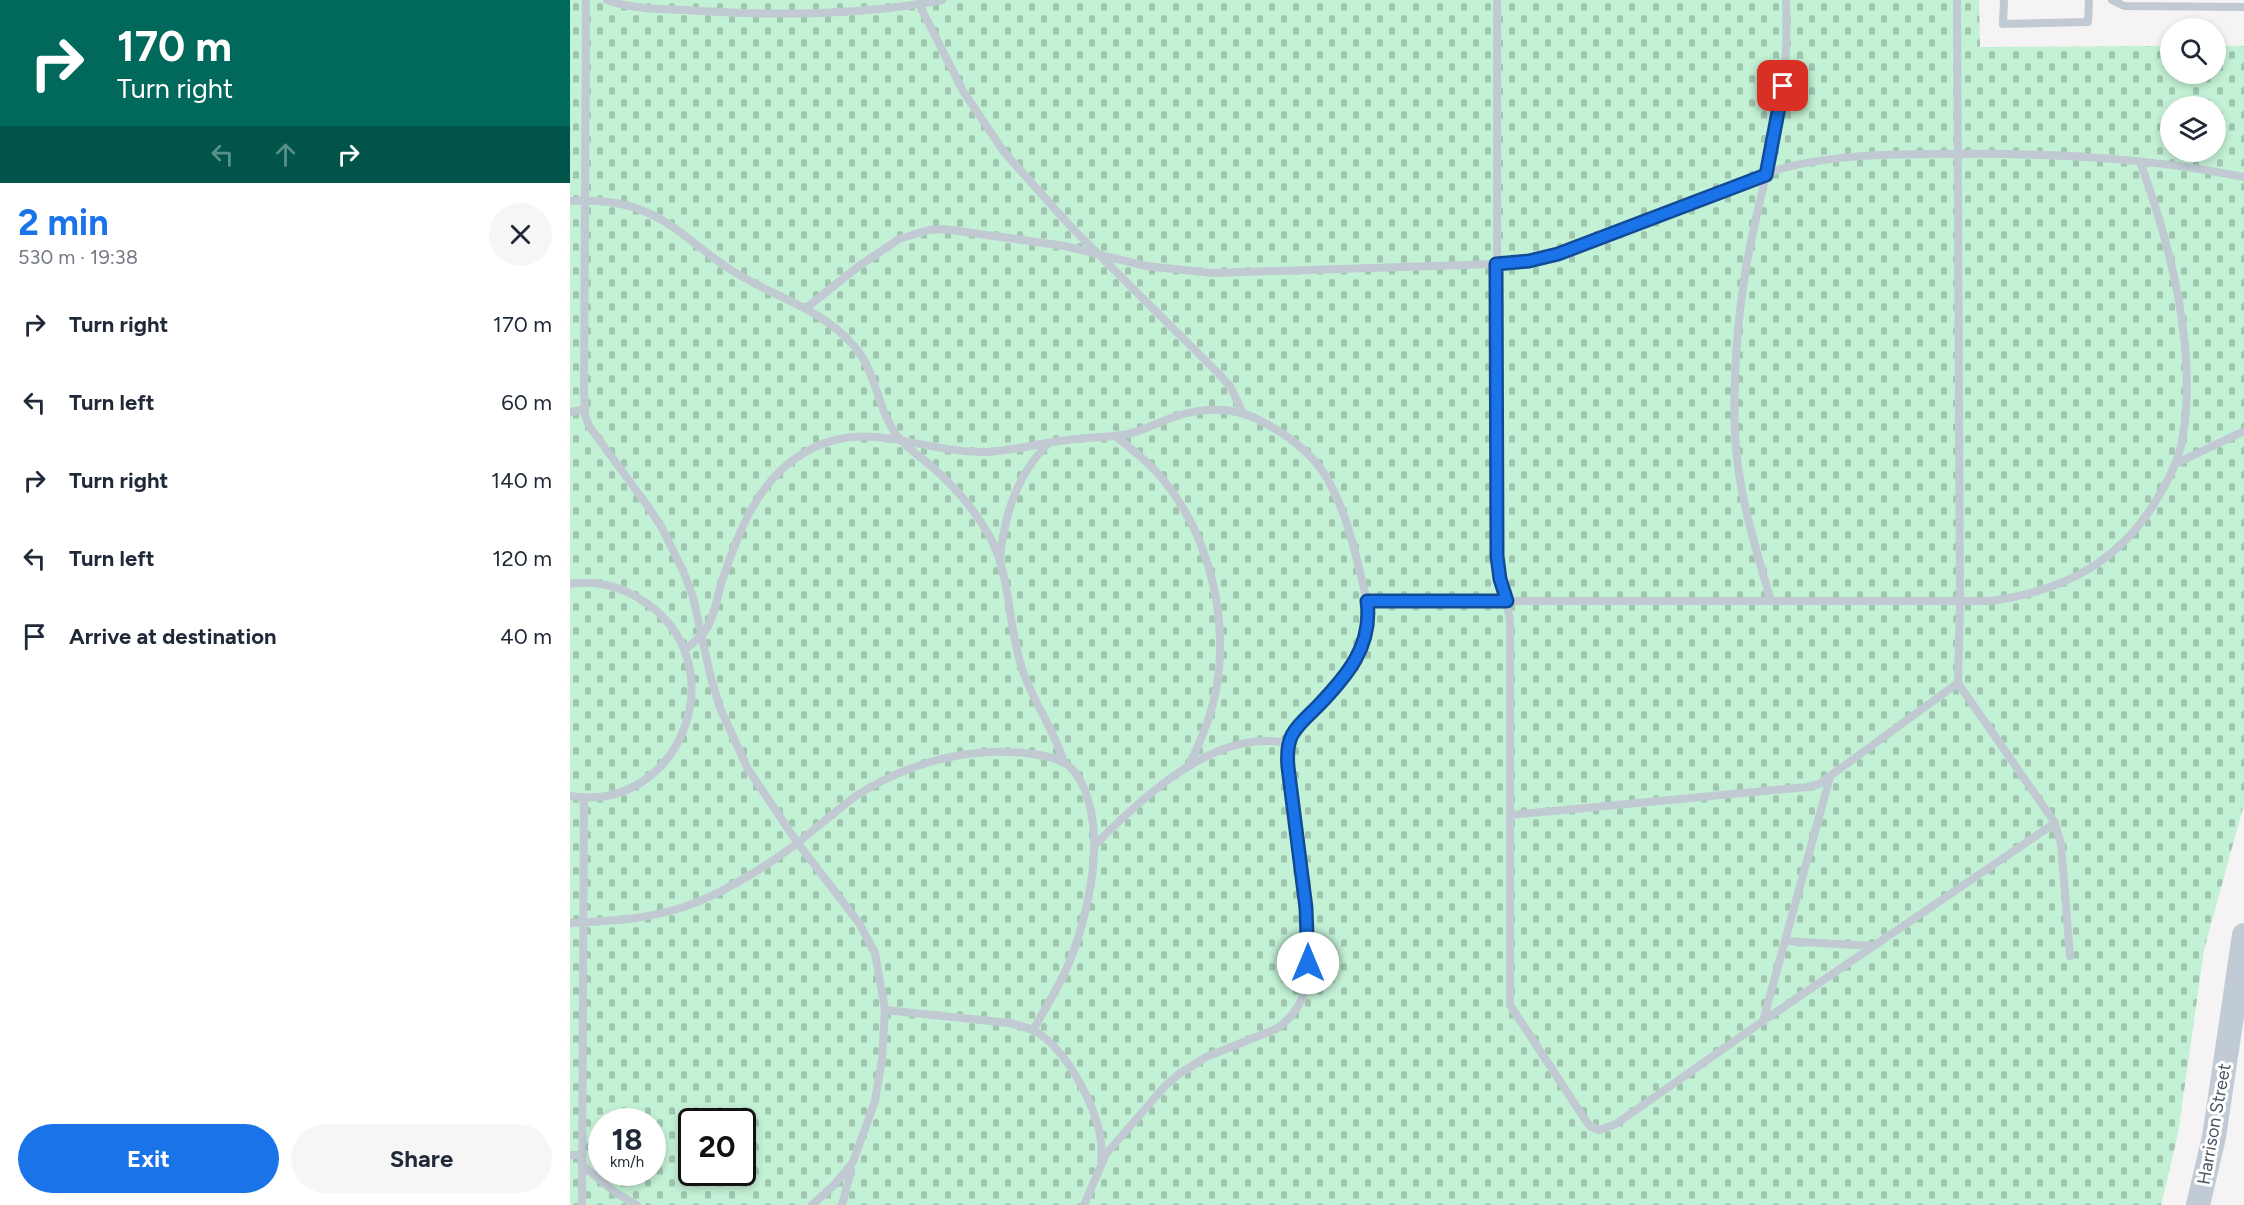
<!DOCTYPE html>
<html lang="en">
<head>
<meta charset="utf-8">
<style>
  :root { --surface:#fff; --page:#f6f6f7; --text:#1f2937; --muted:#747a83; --accent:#1a73e8 }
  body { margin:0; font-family:Figtree,sans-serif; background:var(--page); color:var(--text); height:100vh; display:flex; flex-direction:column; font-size:22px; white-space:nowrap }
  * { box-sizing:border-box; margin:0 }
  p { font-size:20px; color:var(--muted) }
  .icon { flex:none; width:33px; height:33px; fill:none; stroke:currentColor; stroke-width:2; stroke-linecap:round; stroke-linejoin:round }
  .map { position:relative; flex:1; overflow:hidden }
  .sheet { display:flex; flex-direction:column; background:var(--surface); width:570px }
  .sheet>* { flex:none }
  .guide { background:#00695c; color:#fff; overflow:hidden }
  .fabs { position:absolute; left:1590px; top:18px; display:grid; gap:12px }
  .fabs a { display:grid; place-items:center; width:66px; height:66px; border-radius:50%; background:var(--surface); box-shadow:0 3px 9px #0003; font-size:30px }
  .speed { position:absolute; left:18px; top:1108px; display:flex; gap:12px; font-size:30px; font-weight:700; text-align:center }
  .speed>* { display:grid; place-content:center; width:78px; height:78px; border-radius:50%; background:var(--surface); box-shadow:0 3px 9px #0003; line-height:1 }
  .speed small { font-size:15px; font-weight:400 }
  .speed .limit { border:3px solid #111; border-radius:9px; background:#fff; color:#111 }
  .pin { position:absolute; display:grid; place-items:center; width:51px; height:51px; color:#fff; margin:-26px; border-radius:12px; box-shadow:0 3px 9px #0006 }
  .me { position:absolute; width:66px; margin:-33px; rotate:0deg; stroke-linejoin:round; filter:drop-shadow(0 0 4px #0008) }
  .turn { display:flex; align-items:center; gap:21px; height:126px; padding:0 18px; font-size:27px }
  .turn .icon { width:78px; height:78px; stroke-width:2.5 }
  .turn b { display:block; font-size:42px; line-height:51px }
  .lanes { display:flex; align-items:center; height:57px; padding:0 18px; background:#0003; justify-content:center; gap:30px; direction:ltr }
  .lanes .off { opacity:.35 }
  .round { display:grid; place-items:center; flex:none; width:63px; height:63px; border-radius:32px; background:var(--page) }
  .head { display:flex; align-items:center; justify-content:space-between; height:102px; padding:0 18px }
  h1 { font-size:36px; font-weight:700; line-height:45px; color:var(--accent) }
  .cta { display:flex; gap:12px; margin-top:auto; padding:12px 18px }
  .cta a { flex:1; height:69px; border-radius:36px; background:var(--accent); color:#fff; font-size:24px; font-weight:700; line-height:69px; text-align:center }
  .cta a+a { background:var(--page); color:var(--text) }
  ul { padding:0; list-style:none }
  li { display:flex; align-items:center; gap:18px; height:78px; padding:0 18px }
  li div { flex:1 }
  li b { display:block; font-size:22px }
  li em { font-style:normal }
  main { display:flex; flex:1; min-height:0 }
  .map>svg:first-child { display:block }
</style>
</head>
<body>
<main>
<section class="sheet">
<div class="guide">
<div class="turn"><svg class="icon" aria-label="right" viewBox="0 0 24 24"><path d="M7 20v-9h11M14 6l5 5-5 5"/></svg><div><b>170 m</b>Turn right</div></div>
<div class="lanes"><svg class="icon off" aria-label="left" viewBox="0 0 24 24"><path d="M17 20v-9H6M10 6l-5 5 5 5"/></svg><svg class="icon off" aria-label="ahead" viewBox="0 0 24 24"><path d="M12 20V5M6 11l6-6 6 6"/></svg><svg class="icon" aria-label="right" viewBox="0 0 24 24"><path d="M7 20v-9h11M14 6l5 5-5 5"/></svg></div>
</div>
<div class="head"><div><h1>2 min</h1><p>530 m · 19:38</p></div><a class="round"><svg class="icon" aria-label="close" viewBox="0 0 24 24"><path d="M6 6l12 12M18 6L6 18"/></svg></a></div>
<ul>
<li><svg class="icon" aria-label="right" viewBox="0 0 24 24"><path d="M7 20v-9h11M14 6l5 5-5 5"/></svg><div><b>Turn right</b></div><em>170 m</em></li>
<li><svg class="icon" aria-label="left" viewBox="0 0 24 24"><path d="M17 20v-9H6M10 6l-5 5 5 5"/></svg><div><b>Turn left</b></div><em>60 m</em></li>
<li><svg class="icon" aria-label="right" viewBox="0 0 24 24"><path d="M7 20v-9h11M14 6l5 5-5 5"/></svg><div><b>Turn right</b></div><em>140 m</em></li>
<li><svg class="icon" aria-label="left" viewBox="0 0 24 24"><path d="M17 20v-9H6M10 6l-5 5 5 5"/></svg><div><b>Turn left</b></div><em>120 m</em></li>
<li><svg class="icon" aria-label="arrive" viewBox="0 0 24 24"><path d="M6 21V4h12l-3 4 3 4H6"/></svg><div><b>Arrive at destination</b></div><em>40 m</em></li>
</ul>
<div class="cta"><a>Exit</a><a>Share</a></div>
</section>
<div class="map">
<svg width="1674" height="1205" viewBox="0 0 1674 1205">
  <defs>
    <pattern id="cemetery-stones" width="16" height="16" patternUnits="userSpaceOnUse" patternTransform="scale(1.5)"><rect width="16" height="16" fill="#c3f1d5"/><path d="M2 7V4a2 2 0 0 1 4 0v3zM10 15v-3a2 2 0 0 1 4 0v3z" fill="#a0c6b0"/></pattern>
  </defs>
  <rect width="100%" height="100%" fill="#f5f3f3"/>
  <!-- cemetery -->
  <path fill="url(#cemetery-stones)" fill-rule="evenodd" d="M0,0H1409L1410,47L1600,46V74H1646V46H1674V804L1634,950L1608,1134L1591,1205H0ZM1600,106H1646V152H1600ZM32,1122H82V1173H32ZM122,1122H172V1173H122Z"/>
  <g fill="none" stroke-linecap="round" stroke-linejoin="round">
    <!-- lane -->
    <g stroke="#c1cad2" stroke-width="8">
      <path d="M16,0L14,390L15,415L19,426L77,505L92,528L114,573L123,597L141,678L150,708L178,769L227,842L289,923L305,953L315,1010L312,1059L305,1101L283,1162L264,1185L242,1205"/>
      <path d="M37,0C61,9 90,9 115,10C200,16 288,16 372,0"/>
      <path d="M927,0V533L930,579L940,619V1005L1016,1121L1020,1126L1029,1130L1046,1124L1193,1021L1485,823"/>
      <path d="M1387,0L1390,601L1388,683L1485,823L1491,844L1500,956"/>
      <path d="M1434,0L1433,24L1518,22L1519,0"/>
      <path d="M1542,0L1554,6L1674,7"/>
      <path d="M349,4L393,91L434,152L502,228L649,374L660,386L673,413"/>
      <path d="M0,201C26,200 51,201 76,212C107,225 130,250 158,268C199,296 251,307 284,346C308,373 307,413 330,439C338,449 351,457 361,466C383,485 404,509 419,535C440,573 438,621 450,662C460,698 483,727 494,762"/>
      <path d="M236,308L289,266L329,239L359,230L374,229L495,246L576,266L642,273L926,264L959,261L988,254L1210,169C1265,154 1322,154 1378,154C1477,153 1576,157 1674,177"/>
      <path d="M0,412L15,409"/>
      <path d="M545,436C563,450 581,464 595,482C640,538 659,620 646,690C641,717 630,743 618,767"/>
      <path d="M1607,463L1674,431"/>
      <path d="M430,559C434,516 446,475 478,444"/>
      <path d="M0,584C24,580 50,586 70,599C169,658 114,814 0,796"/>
      <path d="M797,601H1420C1495,591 1552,561 1590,494C1601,475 1610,457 1613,435C1627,348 1600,243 1570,162"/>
      <path d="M1201,601C1185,546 1167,490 1165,432C1163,381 1167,325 1175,274C1185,211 1205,150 1213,86C1217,58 1217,29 1216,0"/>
      <path d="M115,650C121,644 130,638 135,631C145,617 147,595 153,578C168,534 186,485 226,458C290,413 346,453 415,452C443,451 470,443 498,440C518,437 538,438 558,434C576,430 592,420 610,415C656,403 682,412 719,438C736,451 749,463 759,482C779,518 787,561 797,601C803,646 777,676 747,707C739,715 728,724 722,734C717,744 717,756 718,767L738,930C740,969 742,1005 706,1029L636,1057L609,1074L595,1086L536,1154L514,1205"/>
      <path d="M941,815L1237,787L1249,784L1388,683"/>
      <path d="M524,846C570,799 648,725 719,744"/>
      <path d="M0,923C48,921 97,918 141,896C179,878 215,854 247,827C260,817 272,806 286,796C335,764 396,747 454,753C492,757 508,763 519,803C532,850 518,913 501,958C491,984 476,1007 463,1030"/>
      <path d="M1215,941L1303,946"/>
      <path d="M315,1010L440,1023C452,1026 464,1029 474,1037C503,1061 536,1122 531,1160"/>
      <path d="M1193,1021L1260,777"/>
      <path d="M0,1155H12"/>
      <path d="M12,1165L46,1193L67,1205"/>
      <path d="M12,1205L14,797"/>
      <path d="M272,1205L281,1171"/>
    </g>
    <!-- secondary -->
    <path stroke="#c1cbd6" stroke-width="24" d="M1628,1205L1644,1137L1674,935"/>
  </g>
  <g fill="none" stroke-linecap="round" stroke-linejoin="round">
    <defs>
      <path id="route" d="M738,963L736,908L718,767C717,756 717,745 722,735C728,724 739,715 747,707C777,676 803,646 797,601H937L930,579L927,556L926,264L959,261L988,254L1196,175L1213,86"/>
    </defs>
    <!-- route casing -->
    <use href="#route" stroke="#114b97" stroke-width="15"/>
    <!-- route -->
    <use href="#route" stroke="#1a73e8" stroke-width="10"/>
  </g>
  <g text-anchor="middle" stroke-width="6" stroke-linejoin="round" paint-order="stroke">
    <!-- street labels -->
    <g font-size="18" fill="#4a5661" stroke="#fff">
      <text transform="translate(1644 1124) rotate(-80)" y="6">Harrison Street</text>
    </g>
  </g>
</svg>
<div class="fabs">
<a><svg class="icon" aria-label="search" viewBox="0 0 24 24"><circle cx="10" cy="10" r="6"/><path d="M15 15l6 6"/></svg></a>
<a><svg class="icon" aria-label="layers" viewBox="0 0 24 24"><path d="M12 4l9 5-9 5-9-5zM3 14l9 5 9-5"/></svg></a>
</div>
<div class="speed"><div>18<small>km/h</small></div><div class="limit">20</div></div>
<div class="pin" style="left:1213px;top:86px;background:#d93025"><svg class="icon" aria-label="arrive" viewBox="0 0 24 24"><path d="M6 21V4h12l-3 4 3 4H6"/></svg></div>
<svg class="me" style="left:738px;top:963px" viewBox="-20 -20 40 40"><circle r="19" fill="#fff"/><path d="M0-13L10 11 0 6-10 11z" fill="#1a73e8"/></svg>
</div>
</main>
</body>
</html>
